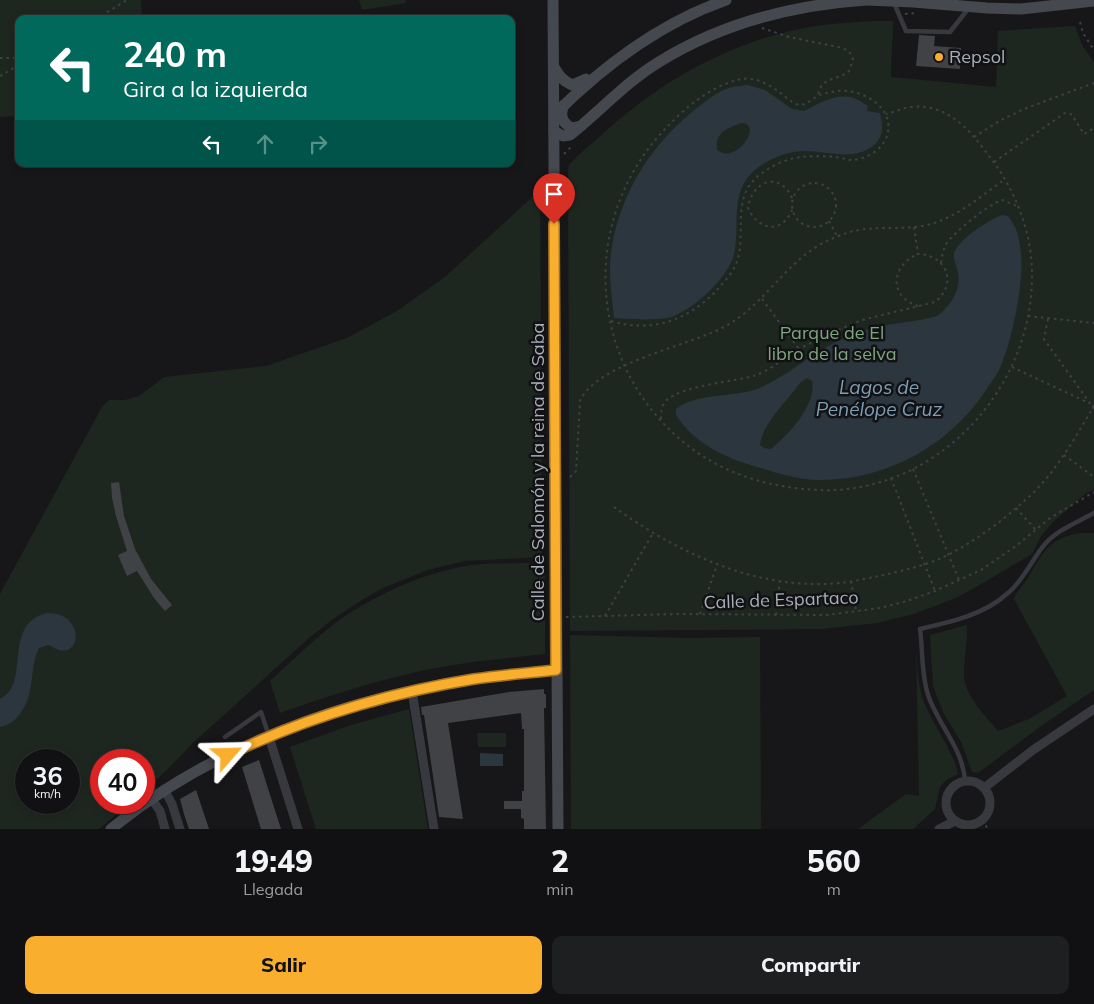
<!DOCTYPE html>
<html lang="es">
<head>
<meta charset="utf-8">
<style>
  :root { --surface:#111113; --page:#1e1f21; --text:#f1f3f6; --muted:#9c9da0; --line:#303133; --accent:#faae2d }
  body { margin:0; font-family:Mulish,sans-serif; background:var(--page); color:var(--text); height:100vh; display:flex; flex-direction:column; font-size:19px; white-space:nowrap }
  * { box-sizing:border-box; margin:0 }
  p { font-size:16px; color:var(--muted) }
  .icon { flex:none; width:28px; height:28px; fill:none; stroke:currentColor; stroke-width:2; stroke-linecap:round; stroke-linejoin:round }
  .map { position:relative; height:829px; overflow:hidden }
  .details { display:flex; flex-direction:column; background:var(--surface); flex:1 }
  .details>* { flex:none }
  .hud { position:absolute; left:15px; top:15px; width:500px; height:152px; border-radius:10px; box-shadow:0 2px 8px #0003,0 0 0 1px var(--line); background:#00695c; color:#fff; overflow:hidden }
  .speed { position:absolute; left:15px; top:749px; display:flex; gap:10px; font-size:25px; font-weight:700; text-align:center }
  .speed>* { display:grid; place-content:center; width:65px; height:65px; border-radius:50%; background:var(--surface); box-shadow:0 2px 8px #0003,0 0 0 1px var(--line); line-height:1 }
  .speed small { font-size:12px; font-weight:400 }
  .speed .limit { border:8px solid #d22; background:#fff; color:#111 }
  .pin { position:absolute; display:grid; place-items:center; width:42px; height:42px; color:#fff; margin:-51px -21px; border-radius:50% 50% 50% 0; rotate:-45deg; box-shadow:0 0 5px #0007 }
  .pin .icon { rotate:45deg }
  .me { position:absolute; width:55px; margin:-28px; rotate:65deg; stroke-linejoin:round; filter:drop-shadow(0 0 4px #0008) }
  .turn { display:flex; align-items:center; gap:18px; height:105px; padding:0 25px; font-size:22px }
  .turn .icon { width:65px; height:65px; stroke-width:2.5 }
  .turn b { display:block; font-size:35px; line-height:42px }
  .lanes { display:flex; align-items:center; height:48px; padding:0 25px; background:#0003; justify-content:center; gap:25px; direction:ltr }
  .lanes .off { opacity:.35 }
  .eta { display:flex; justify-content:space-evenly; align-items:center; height:85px; text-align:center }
  .eta b { font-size:30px; font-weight:800; line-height:35px }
  .cta { display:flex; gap:10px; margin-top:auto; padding:10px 25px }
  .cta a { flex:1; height:58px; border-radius:10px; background:var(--accent); color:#111; font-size:20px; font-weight:800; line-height:58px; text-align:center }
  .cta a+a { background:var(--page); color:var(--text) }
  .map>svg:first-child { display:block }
</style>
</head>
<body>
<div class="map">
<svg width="1094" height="829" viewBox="0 0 1094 829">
  <rect width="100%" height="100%" fill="#171719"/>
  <!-- green -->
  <g fill="#1e271f" fill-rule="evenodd">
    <path d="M0,0H141L142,19H19V116L0,117Z"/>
    <path d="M359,0H405L406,3L362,10Z"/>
    <path d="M873,21H893L891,77L996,87L998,31L1075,26L1083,47L1094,62V489L1085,494L1053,522L1041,536L1032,554L976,587L956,598L914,614L877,623L822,629L570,631L568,169L569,165C580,152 596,141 608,129C669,75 742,36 823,25C840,23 856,22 873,21Z"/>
    <path d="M540,190L542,557L465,561L428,570L383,588L362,600L333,619L310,637L194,742L167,770L144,791V760H101V802L130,803L99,829H0V594L102,407L109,400H125L139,396L164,377L266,366L347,338L397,311L446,276ZM26,760H69V802H26Z"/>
    <path d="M1083,533H1094V690L1041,726L978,773L972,772L961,742L943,712L933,686L930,635L967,625C968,641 964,656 964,672C963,695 985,715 998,731L1029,719L1067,696L1014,599L1016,594C1040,567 1039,537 1083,533Z"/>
    <path d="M518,563H545V654C499,659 453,663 408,674C365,684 322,698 280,713L270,681C294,659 318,635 345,616C382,592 428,571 472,565C487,563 503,564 518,563Z"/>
    <path d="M570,635L689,638L760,637L761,829H571Z"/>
    <path d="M916,639C917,659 917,680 923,700C932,724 953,750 958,774L946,780L940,787L935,809L913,829H858L906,794L919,796Z"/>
    <path d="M409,709L428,829H316L290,747L351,725Z"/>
    <path d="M477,733H506V747H478Z"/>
  </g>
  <!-- water -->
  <g fill="#2c363e" fill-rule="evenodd">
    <path d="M748,85L765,90L792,109L804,111C818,104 833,94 850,97C856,98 863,103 868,106L867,111L880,113C883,125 884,135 875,144C853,165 820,147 794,152C781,154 766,161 756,169C728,193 741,223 734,254C729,277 693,310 671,317C658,321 628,319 614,318C612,296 608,274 611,253C619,194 651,144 697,108C706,101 718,91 729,88C735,86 742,86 748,85ZM742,123L747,124L750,129C750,143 730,161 717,150C715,132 727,128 742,123Z"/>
    <path d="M1002,215L1008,216C1011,220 1014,225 1016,229C1025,255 1021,287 1016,312C1012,332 1007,352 999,370C996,377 990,383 986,390C950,445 887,480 820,480C798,480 777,473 757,467C725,458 694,443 676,415V409C694,394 731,397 754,390C783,380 806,357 834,343C845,338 857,332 869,329C891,322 915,323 937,316C951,306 961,290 958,273C957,266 953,260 954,254C956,241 990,219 1002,215ZM807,378L812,381C817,405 788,435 771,449L764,448L760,445C762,424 788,400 800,383Z"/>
    <path d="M47,613C83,612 83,656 59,650C55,649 52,646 48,645L39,648C28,670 37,692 19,715C14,721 9,725 0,727V699C32,684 1,624 47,613Z"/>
    <path d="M480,753L503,754V766H480Z"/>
  </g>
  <!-- building -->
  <g fill="#414246">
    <path d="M919,35L935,36L934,46L961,48L960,69L916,66Z"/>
    <path d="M119,482L124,516L135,549L151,579L172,605L165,611L154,598L137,571L127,576L118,555L127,551L116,516L112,498L111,483Z"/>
    <path d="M544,689V694H546V708H544L546,829H524V819L521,818V809H504V801H522V791H524V729H522L521,713L448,723L463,819L439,817L424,715H422L421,707L509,692Z"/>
    <path d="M259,760L272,801L281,829H261L242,767Z"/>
    <path d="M196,790L209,829H189L184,814L180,799Z"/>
  </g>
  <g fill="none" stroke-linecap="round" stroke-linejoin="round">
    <!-- path -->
    <g stroke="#3d4045" stroke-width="2" stroke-dasharray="2.5 4" stroke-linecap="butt">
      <path d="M905,14L918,13"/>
      <path d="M96,19L127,0"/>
      <path d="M1080,22L1083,33L1094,50"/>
      <path d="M762,28L789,37L843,48L850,53L853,59L849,71C838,81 820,76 818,96"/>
      <path d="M0,58H19"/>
      <path d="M0,76L19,65"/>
      <path d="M974,137L1001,120L1024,109L1094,83"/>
      <path d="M564,154L573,145"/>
      <path d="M994,162L1065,113H1069L1072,115L1084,134L1094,128"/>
      <circle cx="814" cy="205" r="22"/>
      <path d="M792,198C780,171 752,180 748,208C758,230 781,235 792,210"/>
      <path d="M829,221L837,236"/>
      <path d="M941,263C942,256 943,250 946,244C953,233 989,204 1002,200L1017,206"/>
      <path d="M762,299L799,349"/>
      <path d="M918,306C887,296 892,265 918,254"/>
      <path d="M1028,316L1094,323"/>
      <path d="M1048,319L1044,339L1094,409"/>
      <path d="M611,321C652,333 686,321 715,292C722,284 732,274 736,264C747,237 732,202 754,180C766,168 784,159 801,157C812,156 824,156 836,157C842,158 847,160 853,160C867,159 883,149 887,136C896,107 861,88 837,91C831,92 825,93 819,95C811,99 806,107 796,104C793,103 784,96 782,94C770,85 756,77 742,79C714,84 687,106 668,126C573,222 588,380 701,455C736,478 777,488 818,490C934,495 1031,392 1032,278C1033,235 1016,190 989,156C970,130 947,103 911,107C903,108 894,112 886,114"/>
      <path d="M1012,367L1089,403"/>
      <path d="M661,419C661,412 661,406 666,401C681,385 735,382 757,375L769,369L799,349L833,332L862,320L935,302C958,284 947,255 918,254L914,227"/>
      <path d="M1064,455L1094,477"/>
      <path d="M913,469L959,580"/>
      <path d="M570,477L576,471L580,401C596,364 687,346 722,328C769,304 785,257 836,237C866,224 885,230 915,227C949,224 977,199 1004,180"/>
      <path d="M891,478L935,591"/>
      <path d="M614,507C678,553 758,591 839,583C853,582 867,578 880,576C900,571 920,567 939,559C967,547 1000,523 1023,502C1052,478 1072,443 1091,411L1094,404"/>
      <path d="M1016,508L1036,530"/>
      <path d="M851,581L856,611"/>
      <path d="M700,614L717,565"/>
      <path d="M776,615L780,581"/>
      <path d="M605,616L653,533"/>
      <path d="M566,617L678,614L827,615L880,608L907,601L935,591L981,570L1016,546L1050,518L1094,492"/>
      <path d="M982,820L988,829"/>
    </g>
    <!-- lane -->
    <g stroke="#38393e" stroke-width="4.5">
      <path d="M894,3L906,31L950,32L968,9"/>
      <path d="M225,737L261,712L269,736"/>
      <path d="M965,781C963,748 938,725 928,695C921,673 923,651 920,629C951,622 984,615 1008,593C1024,580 1032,559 1045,544C1057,530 1078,522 1094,513"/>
    </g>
    <!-- street -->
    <g stroke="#38393e" stroke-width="9">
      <path d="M412,691L434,829"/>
      <path d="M269,737L298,829"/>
      <circle cx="968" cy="803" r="22"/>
      <path d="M984,788L1033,750L1094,709"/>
      <path d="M164,789L172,804L180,829"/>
      <path d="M151,798L160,811L165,829"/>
      <path d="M939,829L955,821"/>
    </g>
    <!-- secondary -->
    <g stroke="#45484e" stroke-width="11">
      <path d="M553,0L558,829"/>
      <path d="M867,0L913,2L987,8L1021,9L1094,1"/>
      <path d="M554,67C559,76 563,81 572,85L586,79"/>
      <path d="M564,105C559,115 562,123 572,128L581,126"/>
      <path d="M554,115C603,66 660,23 726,0"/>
      <path d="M554,131L563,136L570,135C600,111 626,82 659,62C722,23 793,5 866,0"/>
      <path d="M111,829C212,746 346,699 474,679C501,675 529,673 556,670"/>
    </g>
  </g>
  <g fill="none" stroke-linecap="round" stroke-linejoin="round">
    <defs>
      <path id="route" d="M228,755C305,718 389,693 474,679C501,675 529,673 556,670L554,224"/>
    </defs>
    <!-- route casing -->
    <use href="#route" stroke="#a2711d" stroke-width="12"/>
    <!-- route -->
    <use href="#route" stroke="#faae2d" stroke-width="9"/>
  </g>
  <!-- markers -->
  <circle fill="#faae2d" stroke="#121214" stroke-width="2" cx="939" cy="57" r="5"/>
  <g text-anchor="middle" stroke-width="5" stroke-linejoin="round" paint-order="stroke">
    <!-- poi labels -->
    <g font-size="18" fill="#a8aeb9" stroke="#121214" text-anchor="start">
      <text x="949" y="63">Repsol</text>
    </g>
    <!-- park labels -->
    <g font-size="18" fill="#7ea57f" stroke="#121214">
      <text x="832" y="339">Parque de El<tspan x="832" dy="21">libro de la selva</tspan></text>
    </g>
    <!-- street labels -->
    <g font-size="18" fill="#a8aeb9" stroke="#121214">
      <text transform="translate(538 472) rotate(-90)" y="6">Calle de Salomón y la reina de Saba</text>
      <text transform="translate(781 600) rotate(-2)" y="6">Calle de Espartaco</text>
    </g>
    <!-- water labels -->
    <g font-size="19" font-style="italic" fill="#7e9eb6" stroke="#121214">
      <text x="879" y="394">Lagos de<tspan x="879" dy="22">Penélope Cruz</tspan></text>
    </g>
  </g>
</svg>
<div class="speed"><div>36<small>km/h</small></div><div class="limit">40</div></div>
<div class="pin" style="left:554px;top:224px;background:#d93025"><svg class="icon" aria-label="arrive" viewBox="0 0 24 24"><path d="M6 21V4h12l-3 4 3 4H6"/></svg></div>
<svg class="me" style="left:228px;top:755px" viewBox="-20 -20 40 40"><path d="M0-17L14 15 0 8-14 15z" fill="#faae2d" stroke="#fff" stroke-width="4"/></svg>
<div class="hud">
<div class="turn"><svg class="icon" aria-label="left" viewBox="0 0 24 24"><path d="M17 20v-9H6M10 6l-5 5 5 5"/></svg><div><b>240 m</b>Gira a la izquierda</div></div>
<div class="lanes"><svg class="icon" aria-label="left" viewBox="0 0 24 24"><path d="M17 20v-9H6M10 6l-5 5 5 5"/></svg><svg class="icon off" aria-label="ahead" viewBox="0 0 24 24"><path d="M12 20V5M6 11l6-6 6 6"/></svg><svg class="icon off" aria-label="right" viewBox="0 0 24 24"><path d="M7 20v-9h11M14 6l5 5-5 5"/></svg></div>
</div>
</div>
<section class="details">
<div class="eta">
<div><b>19:49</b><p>Llegada</p></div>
<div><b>2</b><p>min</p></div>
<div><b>560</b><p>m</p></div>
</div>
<div class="cta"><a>Salir</a><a>Compartir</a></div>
</section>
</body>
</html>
